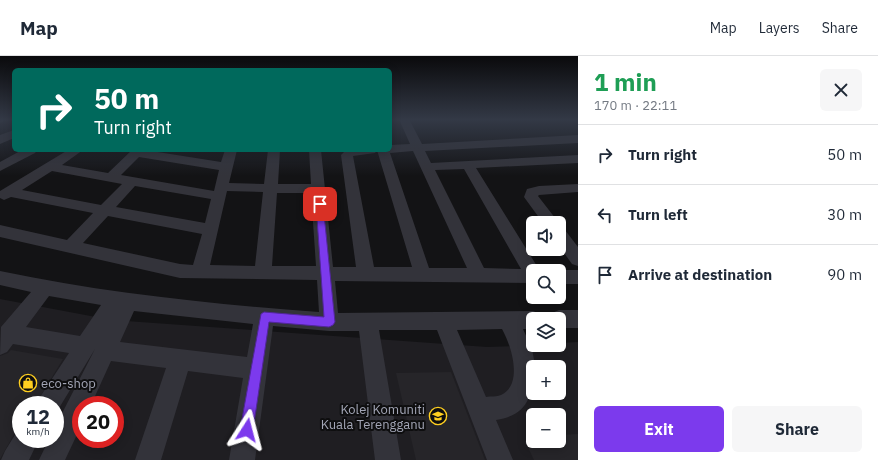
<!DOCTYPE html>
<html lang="en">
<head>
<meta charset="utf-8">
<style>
  :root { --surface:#fff; --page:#f6f6f7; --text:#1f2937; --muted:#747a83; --line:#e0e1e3; --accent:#7c3aed }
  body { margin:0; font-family:"IBM Plex Sans",sans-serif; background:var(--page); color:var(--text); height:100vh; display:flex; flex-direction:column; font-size:15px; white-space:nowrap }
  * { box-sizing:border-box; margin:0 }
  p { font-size:13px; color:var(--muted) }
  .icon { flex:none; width:22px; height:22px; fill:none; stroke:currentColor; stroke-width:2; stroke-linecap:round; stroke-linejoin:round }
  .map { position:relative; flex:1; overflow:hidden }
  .panel { display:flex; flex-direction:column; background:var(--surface); width:300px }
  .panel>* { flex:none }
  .hud { position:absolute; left:12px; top:12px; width:380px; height:84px; border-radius:6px; box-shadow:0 2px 10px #0003; background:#00695c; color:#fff; overflow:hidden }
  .buttons { position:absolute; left:526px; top:160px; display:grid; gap:8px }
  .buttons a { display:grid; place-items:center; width:40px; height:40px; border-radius:6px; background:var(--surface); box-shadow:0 2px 10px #0003; font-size:20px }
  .speed { position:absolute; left:12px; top:340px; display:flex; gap:8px; font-size:20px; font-weight:700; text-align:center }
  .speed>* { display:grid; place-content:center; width:52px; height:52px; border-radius:50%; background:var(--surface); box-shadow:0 2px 10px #0003; line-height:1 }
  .speed small { font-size:10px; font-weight:400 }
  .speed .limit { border:6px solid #d22; background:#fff; color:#111 }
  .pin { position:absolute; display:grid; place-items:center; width:34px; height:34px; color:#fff; margin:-17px; border-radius:8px; box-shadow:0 2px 6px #0006 }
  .me { position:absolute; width:44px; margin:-22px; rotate:9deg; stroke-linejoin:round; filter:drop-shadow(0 0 3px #0008) }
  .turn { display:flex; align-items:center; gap:14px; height:84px; padding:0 16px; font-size:18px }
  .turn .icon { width:52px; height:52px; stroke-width:2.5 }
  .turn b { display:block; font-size:28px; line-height:34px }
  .round { display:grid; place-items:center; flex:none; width:42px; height:42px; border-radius:6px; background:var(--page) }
  .summary { display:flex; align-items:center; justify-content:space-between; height:68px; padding:0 16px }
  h1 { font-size:24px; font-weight:700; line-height:30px; color:#1e9e55 }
  .primary-button { display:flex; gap:8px; margin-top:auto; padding:8px 16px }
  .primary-button a { flex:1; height:46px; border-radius:6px; background:var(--accent); color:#fff; font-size:16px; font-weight:700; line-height:46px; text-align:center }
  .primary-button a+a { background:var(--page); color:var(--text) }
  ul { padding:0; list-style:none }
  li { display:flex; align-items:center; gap:12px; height:60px; padding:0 16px; border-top:1px solid var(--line) }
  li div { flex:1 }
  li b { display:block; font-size:15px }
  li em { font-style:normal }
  header { display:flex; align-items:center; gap:24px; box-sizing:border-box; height:56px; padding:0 20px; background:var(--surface); border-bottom:1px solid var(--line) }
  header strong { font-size:19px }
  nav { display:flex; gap:22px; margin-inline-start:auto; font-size:14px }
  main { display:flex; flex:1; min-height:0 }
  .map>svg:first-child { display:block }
</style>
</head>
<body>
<header>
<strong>Map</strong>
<nav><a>Map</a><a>Layers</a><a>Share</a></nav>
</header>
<main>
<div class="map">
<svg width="578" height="404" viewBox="0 0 578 404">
  <rect width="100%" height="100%" fill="#131315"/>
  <!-- built -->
  <path fill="#1f1e22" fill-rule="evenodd" d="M0,243L112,264L487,291L559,289V287L578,286V404H0ZM533,311H559V337H533ZM21,349H55V383H21ZM81,349H115V383H81ZM533,359H559V385H533Z"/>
  <!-- building -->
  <g fill="#262529">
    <path d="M11,294L63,303L35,349H21V372L17,373L0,403V300L8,297Z"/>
    <path d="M451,316L485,404H416L396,317Z"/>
    <path d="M578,378V404H534L525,385H559V379Z"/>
  </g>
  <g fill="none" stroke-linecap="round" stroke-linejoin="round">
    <!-- minor -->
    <g fill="#33333a" fill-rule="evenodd">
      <path d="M0,63H7L0,67Z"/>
      <path d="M399,63H409L422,88L578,79V87L425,95L431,107L578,99V107L476,112L540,215H533V227L335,225L338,257L533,255L540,258L542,263H533V273H523L532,293L535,309V311H533C533,340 528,359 496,364L513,404H487L437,274H379L401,404H375L359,275H329L273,270L255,404H229L243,322L188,315L161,404H135L166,312L111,305L91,349H81V370L65,404H39L49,383H55V371L95,293L56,357L55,358V349H36L40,341L69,297L13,288L7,296L0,299L1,271L31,236L0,229V215C105,237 211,248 319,256L317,224L180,222L0,181V169L67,184L93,157L11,141L4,144L0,142V135L68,94H83L62,109L108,117L132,94H145L221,106L225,94H237L229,127L264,128L268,94H280L278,128H311L309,94H321L333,211H356L341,99L346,94H390V89L410,88ZM377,94L412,211H374L353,100L375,97ZM413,95L467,212H429L390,97ZM139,101L219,114L214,135L121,119ZM464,113L521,213L484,212L435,114ZM52,115L122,128L101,149L22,134ZM135,130L211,143L205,167L116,151ZM227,135L263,136L255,210L210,209ZM277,137H311L316,210H272ZM108,160L202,178L193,209L180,208L83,187ZM49,240L101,249L80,280L26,271ZM134,255L253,268L247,301L120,286ZM502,273C511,289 524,328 501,339C497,341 491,340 486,341L457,274Z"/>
      <path d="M14,74V82L0,88V79Z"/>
      <path d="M22,94H37L35,97L0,115V106Z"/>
      <path d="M578,128V136L539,139L538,140L559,167H543L524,141L527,133L539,130Z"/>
      <path d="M559,172L565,174L578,191V210L572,208L559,190Z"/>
      <path d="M559,214H578V228H559V215H555Z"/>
      <path d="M559,254H578V272H559V263H549L552,257Z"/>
      <path d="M21,373V383H39L29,404H1L5,395L18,374Z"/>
    </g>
  </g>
  <!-- sky -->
  <linearGradient id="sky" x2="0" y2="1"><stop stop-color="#0a0a0c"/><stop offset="0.53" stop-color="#333946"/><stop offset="1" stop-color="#333946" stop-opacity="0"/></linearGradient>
  <rect width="578" height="120" fill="url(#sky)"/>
  <!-- route -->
  <path fill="#7c3aed" stroke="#51269a" d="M320,145L323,148L335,266L333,269L329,271L269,266L253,374L251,378L247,380L242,378L240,374L261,258L264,256L324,261L316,148Z"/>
  <!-- icons -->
  <defs>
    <symbol id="shop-ring" viewBox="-11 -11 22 22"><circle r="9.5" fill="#0e0e0f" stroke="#ffcf20" stroke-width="1.5"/><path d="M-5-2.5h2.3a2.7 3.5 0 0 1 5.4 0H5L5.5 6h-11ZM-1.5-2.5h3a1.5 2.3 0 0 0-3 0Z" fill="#ffcf20"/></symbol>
    <symbol id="university-ring" viewBox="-11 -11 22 22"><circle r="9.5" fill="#0e0e0f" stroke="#ffcf20" stroke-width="1.5"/><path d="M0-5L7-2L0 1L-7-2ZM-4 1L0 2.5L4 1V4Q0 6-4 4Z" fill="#ffcf20"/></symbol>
  </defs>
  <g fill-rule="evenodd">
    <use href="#shop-ring" x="18" y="317" width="20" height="20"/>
    <use href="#university-ring" x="428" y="350" width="20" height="20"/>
  </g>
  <g text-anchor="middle" stroke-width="4" stroke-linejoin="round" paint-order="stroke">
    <!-- near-poi labels -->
    <g font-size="13" fill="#a3a6b6" stroke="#0e0e0f" text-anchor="start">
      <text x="41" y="332">eco-shop</text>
      <text x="425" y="358" text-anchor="end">Kolej Komuniti<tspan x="425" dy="15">Kuala Terengganu</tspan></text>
    </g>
  </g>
</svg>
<div class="buttons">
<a><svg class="icon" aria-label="sound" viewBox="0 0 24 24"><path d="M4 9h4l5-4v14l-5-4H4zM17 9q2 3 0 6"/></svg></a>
<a><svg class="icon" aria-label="search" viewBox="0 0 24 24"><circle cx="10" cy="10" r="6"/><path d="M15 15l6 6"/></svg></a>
<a><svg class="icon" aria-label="layers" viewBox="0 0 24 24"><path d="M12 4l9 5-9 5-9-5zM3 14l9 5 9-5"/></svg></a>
<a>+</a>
<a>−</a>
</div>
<div class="speed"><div>12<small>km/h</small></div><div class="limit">20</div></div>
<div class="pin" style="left:320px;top:148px;background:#d93025"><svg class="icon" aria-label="arrive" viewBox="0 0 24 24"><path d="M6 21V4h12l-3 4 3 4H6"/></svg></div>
<svg class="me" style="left:247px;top:374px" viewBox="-20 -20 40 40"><path d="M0-17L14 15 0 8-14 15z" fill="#7c3aed" stroke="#fff" stroke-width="4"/></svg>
<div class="hud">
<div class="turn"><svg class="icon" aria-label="right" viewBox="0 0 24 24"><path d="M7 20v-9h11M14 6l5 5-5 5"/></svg><div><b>50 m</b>Turn right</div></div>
</div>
</div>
<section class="panel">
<div class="summary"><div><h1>1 min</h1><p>170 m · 22:11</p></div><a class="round"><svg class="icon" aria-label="close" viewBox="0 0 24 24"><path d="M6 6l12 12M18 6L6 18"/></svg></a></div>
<ul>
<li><svg class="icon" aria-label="right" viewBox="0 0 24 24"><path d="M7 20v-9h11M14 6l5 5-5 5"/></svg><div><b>Turn right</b></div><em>50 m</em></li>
<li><svg class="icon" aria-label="left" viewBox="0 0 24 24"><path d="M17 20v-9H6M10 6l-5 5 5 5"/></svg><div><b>Turn left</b></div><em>30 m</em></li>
<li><svg class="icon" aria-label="arrive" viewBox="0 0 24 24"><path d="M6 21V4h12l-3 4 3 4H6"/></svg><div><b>Arrive at destination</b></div><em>90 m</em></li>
</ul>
<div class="primary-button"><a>Exit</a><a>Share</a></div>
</section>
</main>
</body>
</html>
